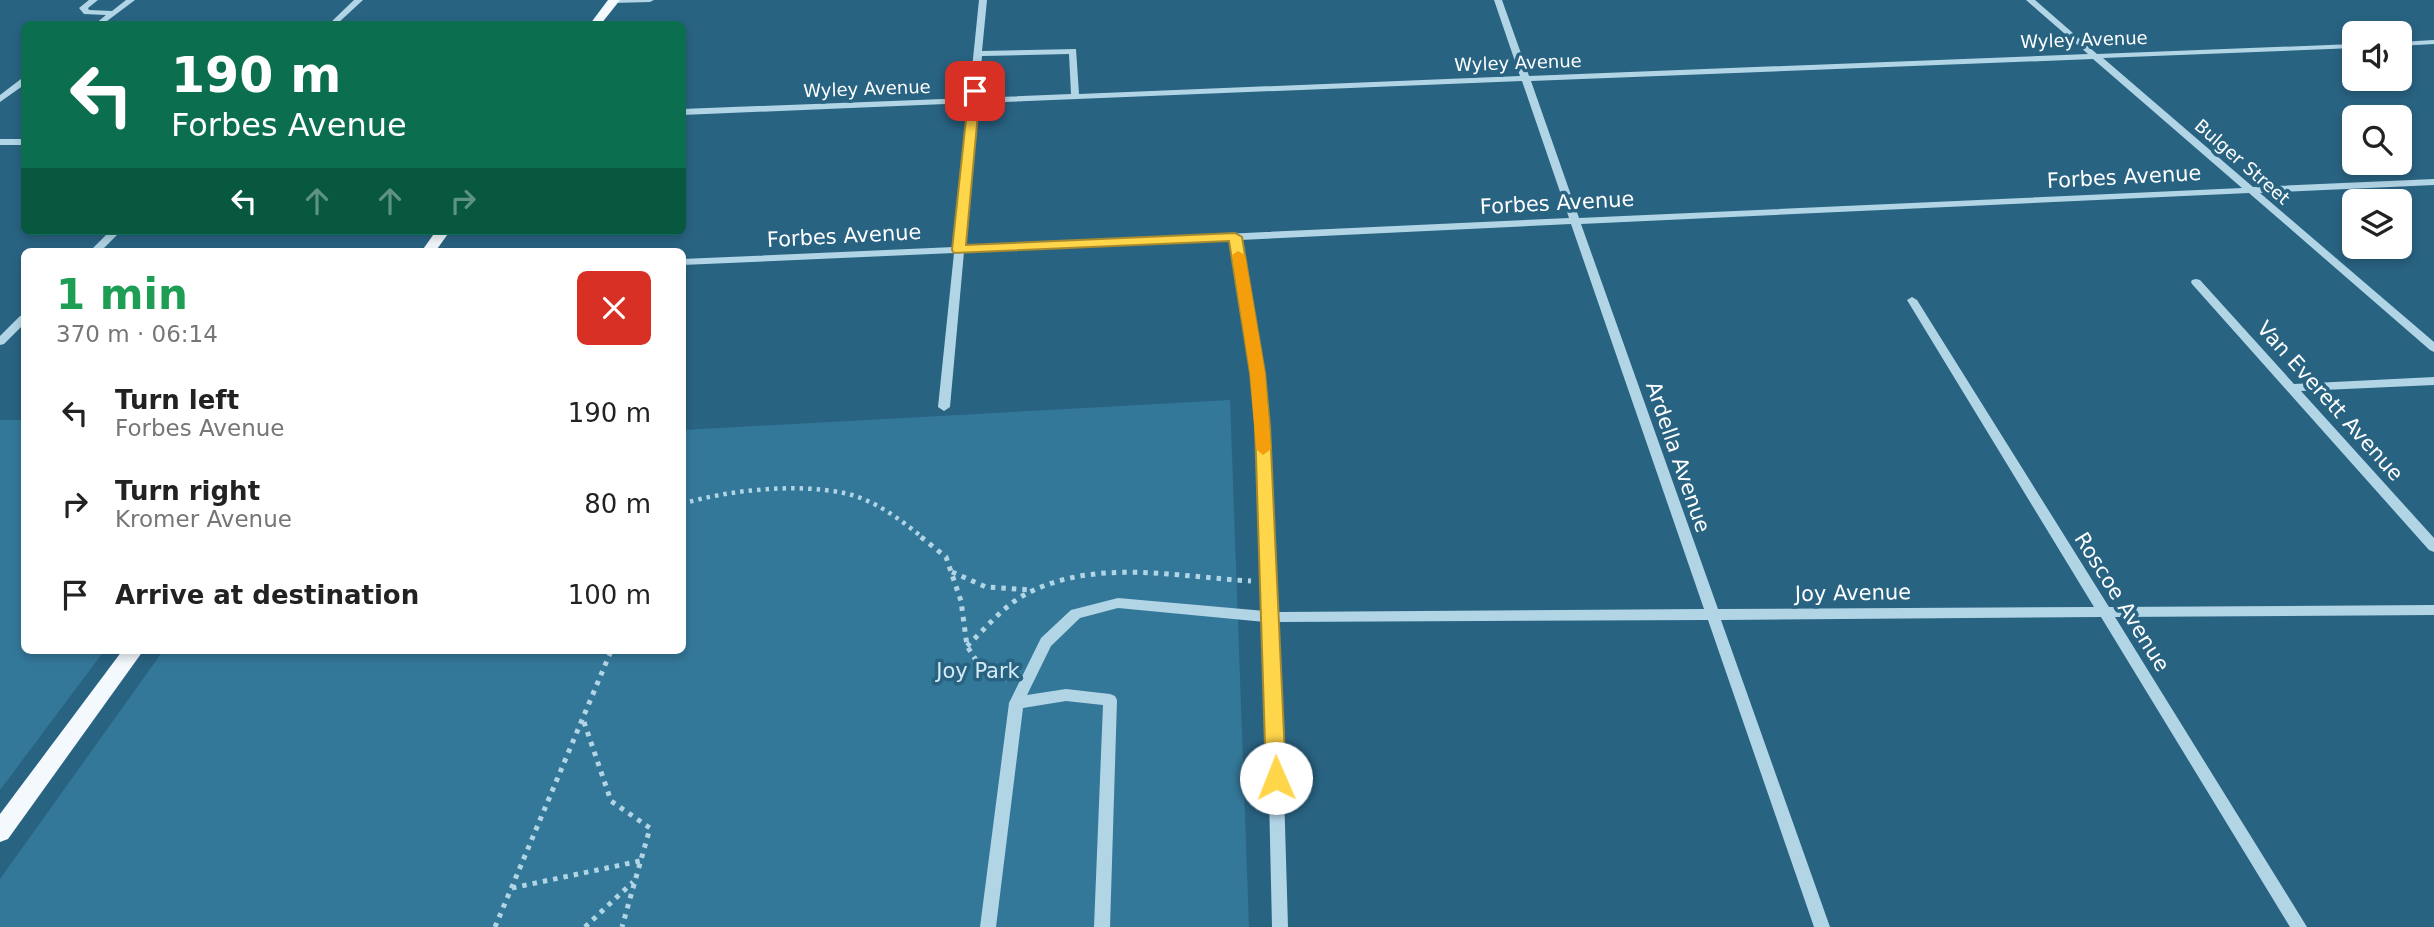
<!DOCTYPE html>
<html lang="en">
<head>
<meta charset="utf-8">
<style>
  :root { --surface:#fff; --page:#f6f6f6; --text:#222; --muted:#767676 }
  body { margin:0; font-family:"DejaVu Sans",sans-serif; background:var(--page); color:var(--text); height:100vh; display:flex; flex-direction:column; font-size:26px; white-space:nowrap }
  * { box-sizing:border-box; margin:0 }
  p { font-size:23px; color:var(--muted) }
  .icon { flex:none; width:38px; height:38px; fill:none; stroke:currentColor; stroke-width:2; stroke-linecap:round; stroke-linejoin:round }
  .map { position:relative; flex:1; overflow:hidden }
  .panel { position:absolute; left:21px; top:248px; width:665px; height:406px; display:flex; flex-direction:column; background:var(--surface); border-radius:10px; box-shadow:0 4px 10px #0003 }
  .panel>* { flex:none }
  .banner { position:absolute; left:21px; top:21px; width:665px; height:214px; border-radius:10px; box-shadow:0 4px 10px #0003; background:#0b6e4f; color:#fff; overflow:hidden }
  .tools { position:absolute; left:2342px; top:21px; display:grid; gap:14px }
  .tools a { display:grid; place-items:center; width:70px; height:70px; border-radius:10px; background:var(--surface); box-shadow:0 4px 10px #0003; font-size:35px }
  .pin { position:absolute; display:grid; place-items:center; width:60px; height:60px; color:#fff; margin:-30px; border-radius:14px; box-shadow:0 4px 10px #0006 }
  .me { position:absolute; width:77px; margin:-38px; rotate:359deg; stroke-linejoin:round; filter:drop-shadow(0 0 5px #0008) }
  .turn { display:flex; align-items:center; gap:24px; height:147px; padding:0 35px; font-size:32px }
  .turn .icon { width:91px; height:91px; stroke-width:2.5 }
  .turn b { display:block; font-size:49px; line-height:60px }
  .lanes { display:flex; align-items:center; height:66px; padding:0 35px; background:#0003; justify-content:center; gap:35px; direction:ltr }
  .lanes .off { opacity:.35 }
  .round { display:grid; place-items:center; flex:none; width:74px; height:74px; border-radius:10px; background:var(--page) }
  .head { display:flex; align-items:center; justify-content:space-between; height:119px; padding:0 35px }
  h1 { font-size:42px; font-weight:800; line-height:52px; color:#1e9e55 }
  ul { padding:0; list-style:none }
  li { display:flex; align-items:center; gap:21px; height:91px; padding:0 35px }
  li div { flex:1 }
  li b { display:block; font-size:26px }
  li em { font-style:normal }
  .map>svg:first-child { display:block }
</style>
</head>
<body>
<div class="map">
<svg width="2434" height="927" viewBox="0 0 2434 927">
  <rect width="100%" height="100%" fill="#296382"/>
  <!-- green -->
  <g fill="#347899">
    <path d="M1230,400L1249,927H0V879L163,651H682L683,430Z"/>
    <path d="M0,420H24V651H104L0,790Z"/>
  </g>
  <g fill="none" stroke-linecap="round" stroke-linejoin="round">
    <!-- path-far1 -->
    <path stroke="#b2d5e6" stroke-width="4.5" stroke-dasharray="3.5 5" stroke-linecap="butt" d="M682,504C727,490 797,483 844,493C873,499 900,519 923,538"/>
    <!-- path -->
    <g stroke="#b2d5e6" stroke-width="5" stroke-dasharray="4.5 6" stroke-linecap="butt">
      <path d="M921,537L946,557L961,601L967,646L983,671L1006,681"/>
      <path d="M952,572L986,587L1032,590"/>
      <path d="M967,646C986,628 1004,605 1028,593C1097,558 1177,577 1251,581"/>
      <path d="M584,722L611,801L650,828L622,927"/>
      <path d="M512,888L640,861"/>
      <path d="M495,927L611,651"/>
      <path d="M585,927L633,882"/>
    </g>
    <!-- minor -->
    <g fill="#b2d5e6" fill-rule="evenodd">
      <path d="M89,0H98L88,8L89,10L112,11L126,0H135L103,24H95L106,15L84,14L79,8Z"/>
      <path d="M354,0H363L337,24H329Z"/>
      <path d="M610,0H654L650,2L613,3Z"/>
      <path d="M979,0H987L982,51L1076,49L1079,94L1520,76L1494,0H1502L1529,76L2088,54L2026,0H2035L2097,54L2354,44V48L2103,58L2253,187L2434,179V185L2260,193L2434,342V352L2430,350L2249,193L1581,224L1718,609L2094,607L1907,300L1912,297L1917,300L2109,607L2434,605V615L2115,617L2307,927H2290L2101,617L1721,620L1830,927H1814L1708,620L1279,622L1288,927H1272L1265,622L1118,608L1080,618L1051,646L1027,695L1066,689L1110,694L1115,696L1117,700L1110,927H1094L1103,705L1066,701L1023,708L996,927H980L1009,703L1041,638L1071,610L1118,598L1265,611L1256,426L1251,374L1230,240L964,252L950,407L944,411L938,407L954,253L682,265V259L954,247L969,103L682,115V109L969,98ZM1069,54L1071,94L978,98L982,56ZM2093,59L2242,188L1579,218L1531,81ZM1522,81L1569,218L965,246L978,103ZM1571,224L1704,609L1279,612L1268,426L1263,374L1240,240Z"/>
      <path d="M2434,40V44L2399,46V42Z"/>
      <path d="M21,79H24V85L0,102V95Z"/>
      <rect x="0" y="139" width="24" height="6"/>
      <path d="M110,231H121L100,252H89Z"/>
      <path d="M2196,279L2200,280L2294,384L2434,377V385L2301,391L2434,538V552L2429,550L2192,284L2191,282L2192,280Z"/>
      <path d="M24,315V324L4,344L0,345V336L20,316Z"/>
    </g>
    <!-- major -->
    <g fill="#f3f9fd" fill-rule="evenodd">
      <path d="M608,0H620L601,24H590Z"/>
      <path d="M436,231H450L435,252H421Z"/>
      <path d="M122,651H143L8,839L0,842V814Z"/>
    </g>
  </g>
  <!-- route -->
  <path fill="#ffd54a" stroke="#a68a30" stroke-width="2" d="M975,88L980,91L966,245L1235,233L1242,237L1265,373L1270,426L1286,778L1283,784L1276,787L1269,784L1266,778L1255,426L1250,373L1229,241L954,253L952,250L969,91Z"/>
  <!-- slow -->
  <path fill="#f59e0b" d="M1238,251L1245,255L1265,373L1271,449L1263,455L1256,449L1250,373L1232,255Z"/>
  <g text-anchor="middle" stroke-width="7" stroke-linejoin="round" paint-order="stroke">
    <!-- far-street labels -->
    <g font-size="18" fill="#fff" stroke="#296382">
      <text transform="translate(2084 40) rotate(-2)" y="6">Wyley Avenue</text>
      <text transform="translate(1518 63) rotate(-2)" y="6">Wyley Avenue</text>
      <text transform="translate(867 89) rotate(-2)" y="6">Wyley Avenue</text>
      <text transform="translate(2242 162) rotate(41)" y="6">Bulger Street</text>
    </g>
    <!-- street labels -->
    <g font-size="21" fill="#fff" stroke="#296382">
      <text transform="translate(2124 177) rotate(-3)" y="7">Forbes Avenue</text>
      <text transform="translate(1557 203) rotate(-3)" y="7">Forbes Avenue</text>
      <text transform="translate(844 236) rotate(-3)" y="7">Forbes Avenue</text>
      <text transform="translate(2330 401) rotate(48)" y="7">Van Everett Avenue</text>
      <text transform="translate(1678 457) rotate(71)" y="7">Ardella Avenue</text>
      <text transform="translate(1853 593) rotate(-1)" y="7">Joy Avenue</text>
      <text transform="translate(2122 602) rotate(58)" y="7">Roscoe Avenue</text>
    </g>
    <!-- park labels -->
    <g font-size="21" fill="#d5ebf5" stroke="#296382">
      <text x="978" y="678">Joy Park</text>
    </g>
  </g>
</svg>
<div class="tools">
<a><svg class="icon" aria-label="sound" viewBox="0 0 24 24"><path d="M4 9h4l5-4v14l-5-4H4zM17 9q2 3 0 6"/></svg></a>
<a><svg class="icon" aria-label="search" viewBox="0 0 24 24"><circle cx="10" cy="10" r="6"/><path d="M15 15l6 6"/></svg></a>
<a><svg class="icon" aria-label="layers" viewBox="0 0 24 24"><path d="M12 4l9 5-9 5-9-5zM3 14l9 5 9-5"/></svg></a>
</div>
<div class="pin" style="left:975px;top:91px;background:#d93025"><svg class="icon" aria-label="arrive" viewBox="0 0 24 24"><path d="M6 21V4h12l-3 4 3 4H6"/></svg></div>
<svg class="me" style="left:1276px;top:778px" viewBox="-20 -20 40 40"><circle r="19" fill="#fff"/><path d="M0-13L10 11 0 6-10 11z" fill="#ffd54a"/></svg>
<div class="banner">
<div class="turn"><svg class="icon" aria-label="left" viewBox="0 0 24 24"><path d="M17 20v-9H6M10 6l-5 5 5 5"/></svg><div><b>190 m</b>Forbes Avenue</div></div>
<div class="lanes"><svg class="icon" aria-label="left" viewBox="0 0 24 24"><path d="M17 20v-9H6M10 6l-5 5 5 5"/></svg><svg class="icon off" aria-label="ahead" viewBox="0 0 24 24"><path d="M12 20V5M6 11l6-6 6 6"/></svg><svg class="icon off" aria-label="ahead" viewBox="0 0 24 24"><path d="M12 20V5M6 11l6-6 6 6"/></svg><svg class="icon off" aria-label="right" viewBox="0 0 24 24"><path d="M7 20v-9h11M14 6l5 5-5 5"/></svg></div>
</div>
<section class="panel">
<div class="head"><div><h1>1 min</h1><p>370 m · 06:14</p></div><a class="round" style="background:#d93025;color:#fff"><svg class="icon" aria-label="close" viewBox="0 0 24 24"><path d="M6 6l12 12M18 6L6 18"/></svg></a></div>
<ul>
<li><svg class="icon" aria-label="left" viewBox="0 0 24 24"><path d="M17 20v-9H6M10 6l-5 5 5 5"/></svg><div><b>Turn left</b><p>Forbes Avenue</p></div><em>190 m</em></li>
<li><svg class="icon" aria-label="right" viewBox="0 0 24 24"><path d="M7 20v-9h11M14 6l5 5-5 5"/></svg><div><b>Turn right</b><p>Kromer Avenue</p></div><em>80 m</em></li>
<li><svg class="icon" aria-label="arrive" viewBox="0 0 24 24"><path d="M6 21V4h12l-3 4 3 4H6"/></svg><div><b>Arrive at destination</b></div><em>100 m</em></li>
</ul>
</section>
</div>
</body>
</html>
